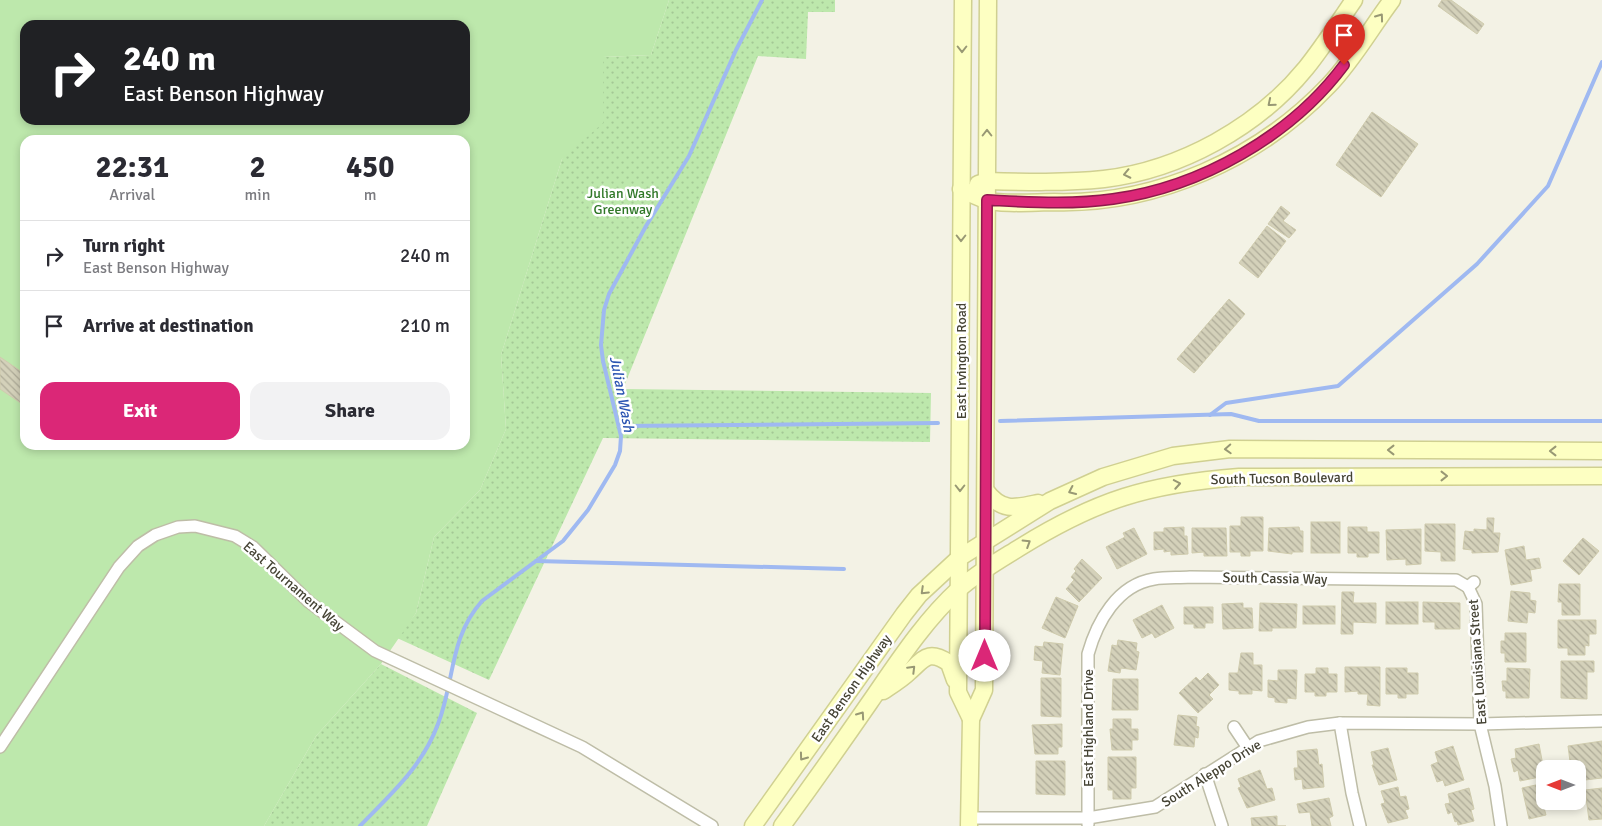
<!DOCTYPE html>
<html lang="en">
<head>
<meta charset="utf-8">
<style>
  :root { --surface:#fff; --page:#f2f2f3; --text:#2b2b33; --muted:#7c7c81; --line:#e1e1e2; --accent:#db2777 }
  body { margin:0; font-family:Signika,sans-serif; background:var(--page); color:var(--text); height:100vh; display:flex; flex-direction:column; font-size:19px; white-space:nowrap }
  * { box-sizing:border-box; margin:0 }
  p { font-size:16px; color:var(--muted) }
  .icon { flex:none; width:28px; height:28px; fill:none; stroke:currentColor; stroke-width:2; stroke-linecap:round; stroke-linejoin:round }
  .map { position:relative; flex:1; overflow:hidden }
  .sheet { position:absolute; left:20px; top:135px; width:450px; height:315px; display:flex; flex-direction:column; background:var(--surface); border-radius:15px; box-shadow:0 2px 8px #0003 }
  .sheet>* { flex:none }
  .hud { position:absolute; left:20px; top:20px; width:450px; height:105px; border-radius:15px; box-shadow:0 2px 8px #0003; background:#202124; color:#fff; overflow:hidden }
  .needle { width:32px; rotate:270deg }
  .controls { position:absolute; left:1536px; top:760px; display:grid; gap:10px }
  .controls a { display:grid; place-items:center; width:50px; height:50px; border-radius:10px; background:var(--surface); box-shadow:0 2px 8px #0003; font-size:25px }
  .pin { position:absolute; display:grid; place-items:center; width:42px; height:42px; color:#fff; margin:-51px -21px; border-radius:50% 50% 50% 0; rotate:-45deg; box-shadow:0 0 5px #0007 }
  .pin .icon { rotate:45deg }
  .me { position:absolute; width:55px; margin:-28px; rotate:0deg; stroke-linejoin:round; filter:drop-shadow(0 0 4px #0008) }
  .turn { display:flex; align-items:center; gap:18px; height:105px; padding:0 20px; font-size:22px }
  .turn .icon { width:65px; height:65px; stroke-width:2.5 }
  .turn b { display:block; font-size:35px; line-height:42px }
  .eta { display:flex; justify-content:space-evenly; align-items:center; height:85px; text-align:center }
  .eta b { font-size:30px; font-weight:700; line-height:35px }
  .action { display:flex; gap:10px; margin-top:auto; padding:10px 20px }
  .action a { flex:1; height:58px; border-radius:15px; background:var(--accent); color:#fff; font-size:20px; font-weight:700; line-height:58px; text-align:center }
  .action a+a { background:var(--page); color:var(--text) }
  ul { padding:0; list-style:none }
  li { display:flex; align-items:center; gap:15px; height:70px; padding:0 20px; border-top:1px solid var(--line) }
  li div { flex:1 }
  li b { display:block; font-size:19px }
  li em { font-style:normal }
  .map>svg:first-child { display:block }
</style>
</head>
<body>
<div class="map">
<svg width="1602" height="826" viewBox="0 0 1602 826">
  <defs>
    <pattern id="green-dots" width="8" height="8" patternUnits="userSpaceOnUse" patternTransform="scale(1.25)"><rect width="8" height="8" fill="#bde8ac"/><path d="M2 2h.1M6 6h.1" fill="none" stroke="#a4c895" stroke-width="1.8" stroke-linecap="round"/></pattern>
    <pattern id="building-back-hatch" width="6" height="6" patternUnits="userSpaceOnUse" patternTransform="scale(1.25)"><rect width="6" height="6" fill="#d4d1ba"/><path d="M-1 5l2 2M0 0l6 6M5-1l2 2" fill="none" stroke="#aeab98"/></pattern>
  </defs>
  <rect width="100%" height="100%" fill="#f3f2e5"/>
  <!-- green -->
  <g fill="url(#green-dots)">
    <path d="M669,0H835V12H808L806,59L758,56L623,389L931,393L930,442L603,438L489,680L397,638L416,613L434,537L480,490L506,429L501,355L562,159L603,57L651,55Z"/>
    <path d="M381,664L477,713L427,826H264L316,736Z"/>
  </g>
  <!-- pitch -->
  <path fill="#bde8ac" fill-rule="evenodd" d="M0,0H669L651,55L603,57V123L562,159L501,355L506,429L480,490L434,537L416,613L381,664L316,736L264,826H0ZM25,25H465V120H25ZM25,140H465V445H25Z"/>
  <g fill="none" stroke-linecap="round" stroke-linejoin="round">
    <!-- stream -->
    <g stroke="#9fb9f1" stroke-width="4">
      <path d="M1210,415L1226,403L1338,386L1477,264L1548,186L1602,62"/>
      <path d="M1000,421L1231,414L1259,421H1602"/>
      <path d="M619,426L938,423"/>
      <path d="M536,561L844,569"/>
      <path d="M360,826C391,794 422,767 438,724C455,680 449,638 482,601L563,541L588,510L615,465L620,451L621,436L603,361L601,345L604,310L609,294L646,226L689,156L736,50L762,0"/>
    </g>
  </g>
  <!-- building -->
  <g fill="url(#building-back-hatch)" stroke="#cfcbad">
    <path d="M1442,0H1451L1484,24L1477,34L1438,6Z"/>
    <path d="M1372,112L1418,144L1381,197L1336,165Z"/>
    <path d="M1281,206L1290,213L1283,221L1296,230L1289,238L1268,224Z"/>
    <path d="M1267,226L1286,241L1258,278L1239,263Z"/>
    <path d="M1229,299L1245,314L1194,373L1177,359Z"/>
    <path d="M0,357L25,374V406L0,389Z"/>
    <path d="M1241,517H1263V551H1250V556H1241V552H1230V526H1241Z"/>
    <path d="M1487,518H1494L1493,533H1500L1498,552L1472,553V550L1463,549L1465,531L1474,532V529L1487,530Z"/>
    <rect x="1311" y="522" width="29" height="31"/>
    <path d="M1425,524H1455V561H1441V552L1425,551Z"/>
    <path d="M1184,527V536H1187L1188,554L1171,555V551L1164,552V549L1154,550V532H1164V528Z"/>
    <path d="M1299,527L1300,531H1303V552H1292V554L1268,551L1269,528Z"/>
    <path d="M1348,527H1367V532H1379V553H1368V557H1357V553H1348Z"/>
    <path d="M1134,528L1147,554L1117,569L1106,547L1125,537L1123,533Z"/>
    <path d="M1192,528H1226L1227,556H1204V552L1192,553Z"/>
    <path d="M1421,529V564L1406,565V559L1387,560L1386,530Z"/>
    <path d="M1583,538L1599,551L1579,575L1563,561Z"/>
    <path d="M1524,546L1526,560L1539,558L1541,568L1530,570L1532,581L1511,585L1505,550Z"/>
    <path d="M1082,559L1102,578L1079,602L1066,589L1074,580L1071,577L1076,571L1074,569Z"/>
    <path d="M1559,584H1580V615H1562V602H1558Z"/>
    <path d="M1511,591L1530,593V600L1536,601L1535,613L1528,612L1527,623L1508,621Z"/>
    <path d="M1342,592H1354L1353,603H1376V623L1353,622V634H1341Z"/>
    <path d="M1056,597L1078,606L1065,638L1042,628Z"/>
    <rect x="1386" y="602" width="32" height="22"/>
    <path d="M1423,602L1460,603V629H1435V622H1423Z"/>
    <path d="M1243,603V608H1252L1253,628L1223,629L1222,604Z"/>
    <path d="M1260,603L1297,604L1296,628H1272V631H1259Z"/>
    <path d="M1162,605L1174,628L1155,638L1152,633L1142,638L1133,620Z"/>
    <rect x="1303" y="606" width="32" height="18"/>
    <path d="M1184,607H1213V623H1205V628H1194V624H1184Z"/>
    <path d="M1558,620H1596V634H1589V646L1585,645V655H1568V648H1558Z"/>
    <path d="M1505,633H1526V662H1505V653H1501V641H1505Z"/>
    <path d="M1118,640L1137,643L1136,651L1139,652L1136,670L1121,668L1120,673L1108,671L1112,645L1117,646Z"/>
    <path d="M1044,642L1063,644L1060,675L1042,673L1043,661L1034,660L1035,646L1043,647Z"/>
    <path d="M1241,653H1253V665H1262V691L1252,690V694H1239V691L1229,690V673H1238Z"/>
    <path d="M1561,661H1594V672H1587V699L1561,698Z"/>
    <path d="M1345,667H1380V706L1367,705L1368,694H1358V691L1345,692Z"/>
    <path d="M1316,668H1328V674H1337V692H1326V696H1315V692H1305V674H1316Z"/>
    <path d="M1386,668H1407V673H1418V694H1406V698H1398V694H1386Z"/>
    <path d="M1507,668L1530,669L1529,698H1506V691H1503L1502,681H1507Z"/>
    <path d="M1278,670H1297L1296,699L1287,698V703L1275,702V698L1268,697V680L1278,681Z"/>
    <path d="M1208,673L1219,685L1209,695L1213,699L1198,713L1179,693L1196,677L1200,681Z"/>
    <path d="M1041,678H1061V717L1041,716Z"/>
    <path d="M1113,679H1138V710H1112Z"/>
    <path d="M1178,715L1197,717L1196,726L1199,727L1198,738L1195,737L1194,747L1174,745Z"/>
    <path d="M1113,719H1131V729H1138V740H1132V750H1112L1110,729H1113Z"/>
    <path d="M1062,724V747H1058V754H1035L1032,725Z"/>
    <path d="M1602,741V778L1585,780V778H1578V769H1571L1568,746Z"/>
    <path d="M1539,744L1545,776L1520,781L1518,770L1514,772L1511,759L1516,758L1515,749Z"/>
    <path d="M1453,746L1464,780L1445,786L1443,780L1437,782L1431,765L1438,762L1435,752Z"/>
    <path d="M1388,748L1397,780L1379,785L1372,765H1374L1371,752Z"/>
    <path d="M1317,749L1319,765L1322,764L1324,787L1303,789L1302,779L1295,780L1294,768H1298L1297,751Z"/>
    <path d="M1108,757H1136V788H1131V799H1113V790H1108Z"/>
    <path d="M1036,761H1065V795L1036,794Z"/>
    <path d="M1260,770L1267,789L1272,788L1275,800L1247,808L1238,788L1241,787L1238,779Z"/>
    <path d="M1545,783V801L1550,803L1543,804L1546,815L1529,819L1522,788Z"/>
    <path d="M1398,787L1400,797L1406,796L1409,809L1405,810L1408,818L1388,823L1381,804L1385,803L1381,791Z"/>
    <path d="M1469,788L1474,809L1471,810L1474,821L1458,825L1457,821L1455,822L1452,812L1448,814L1445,804L1450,803L1448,794Z"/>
    <path d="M1602,788V819L1589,820L1585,790Z"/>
    <path d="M1329,798L1333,816L1329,818L1331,826H1312L1310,812L1299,813L1297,804Z"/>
    <path d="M1277,816V826H1286H1252L1251,818Z"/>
  </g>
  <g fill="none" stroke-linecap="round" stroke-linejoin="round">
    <defs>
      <g id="minor">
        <path d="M1468,587L1476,604L1480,724L1495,786L1501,826"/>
        <path d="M1340,723L1352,793L1360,826"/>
        <path d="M1234,727L1248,748"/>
        <path d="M0,747L119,567L138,546L155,535L178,527L195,526L235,536L253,547L309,602L375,651L582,747L712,826"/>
        <path d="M1205,774L1222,826"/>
        <path d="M969,818H1088L1155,807L1259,741L1308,727L1340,723L1480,724L1602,721"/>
        <path d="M1088,824V654C1097,622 1117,585 1154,579C1166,577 1178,578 1190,577L1456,580L1468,587L1474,582"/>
      </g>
      <g id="secondary">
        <path d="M963,0L958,692L971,719"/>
        <path d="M978,184L987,181C1026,182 1066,183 1104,179C1180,170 1258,127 1306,68C1323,47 1338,23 1354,0"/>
        <path d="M961,189C969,193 977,197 986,200C1001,205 1036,202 1054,202C1156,205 1259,159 1329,85C1353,60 1371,28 1392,0"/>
        <path d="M986,491C1002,512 1015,508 1038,503"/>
        <path d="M883,691C892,685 902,679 909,672C924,659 928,649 949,663L955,680"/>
        <path d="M753,826L904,614L919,595L959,558L1050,501L1103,477L1173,456L1230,449L1602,451"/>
        <path d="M782,826C812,785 841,744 870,702C897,663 924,621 959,589C977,573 998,561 1019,548C1096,500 1148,484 1239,477L1602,476"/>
        <path d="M969,826L971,719L984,690L988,0"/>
      </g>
    </defs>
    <!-- minor casing -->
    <use href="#minor" stroke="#bebda7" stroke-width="14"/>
    <!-- secondary casing -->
    <use href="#secondary" stroke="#d0d091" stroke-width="19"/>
    <!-- minor -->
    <use href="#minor" stroke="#fff" stroke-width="11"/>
    <!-- secondary -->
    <use href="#secondary" stroke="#fdffc2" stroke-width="16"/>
  </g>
  <!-- one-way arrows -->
  <defs><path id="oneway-chevron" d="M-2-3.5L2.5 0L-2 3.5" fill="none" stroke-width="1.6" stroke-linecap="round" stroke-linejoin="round" transform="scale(1.25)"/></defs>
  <g stroke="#989874">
    <use href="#oneway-chevron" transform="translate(1380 17) rotate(-54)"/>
    <use href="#oneway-chevron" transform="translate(962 49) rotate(90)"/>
    <use href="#oneway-chevron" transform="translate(1271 103) rotate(140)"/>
    <use href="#oneway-chevron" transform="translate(987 133) rotate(-90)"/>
    <use href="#oneway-chevron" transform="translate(1127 174) rotate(168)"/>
    <use href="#oneway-chevron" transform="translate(961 238) rotate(90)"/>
    <use href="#oneway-chevron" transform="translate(1228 449) rotate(177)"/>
    <use href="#oneway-chevron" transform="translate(1391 450) rotate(-180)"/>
    <use href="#oneway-chevron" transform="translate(1553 451) rotate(-180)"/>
    <use href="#oneway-chevron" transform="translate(1444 476)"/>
    <use href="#oneway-chevron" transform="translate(1177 484) rotate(-10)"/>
    <use href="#oneway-chevron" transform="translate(960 488) rotate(90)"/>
    <use href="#oneway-chevron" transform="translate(1072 491) rotate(155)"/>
    <use href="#oneway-chevron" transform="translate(1027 543) rotate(-32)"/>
    <use href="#oneway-chevron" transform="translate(924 591) rotate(136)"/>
    <use href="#oneway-chevron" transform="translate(912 669) rotate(-45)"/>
    <use href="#oneway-chevron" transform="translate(861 715) rotate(-55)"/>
    <use href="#oneway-chevron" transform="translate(803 757) rotate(126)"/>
  </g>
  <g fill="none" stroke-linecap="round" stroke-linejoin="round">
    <defs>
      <path id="route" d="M985,656L987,200C1029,202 1071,205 1113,199C1201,187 1291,136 1344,65"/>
    </defs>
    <!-- route casing -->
    <use href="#route" stroke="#8e194d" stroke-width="12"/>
    <!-- route -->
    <use href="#route" stroke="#db2777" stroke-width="9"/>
  </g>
  <g text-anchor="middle" stroke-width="5" stroke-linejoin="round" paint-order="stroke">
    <!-- park labels -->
    <g font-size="14" fill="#2f7727" stroke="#fff">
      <text x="623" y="198">Julian Wash<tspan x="623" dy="16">Greenway</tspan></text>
    </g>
    <!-- street labels -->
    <g font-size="14" fill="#454334" stroke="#fff">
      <text transform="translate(961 361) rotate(-90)" y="5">East Irvington Road</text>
      <text transform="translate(1282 478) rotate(-1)" y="5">South Tucson Boulevard</text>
      <text transform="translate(1275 578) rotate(1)" y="5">South Cassia Way</text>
      <text transform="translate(294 586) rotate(41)" y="5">East Tournament Way</text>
      <text transform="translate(1477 662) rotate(-94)" y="5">East Louisiana Street</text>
      <text transform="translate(851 688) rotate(-55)" y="5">East Benson Highway</text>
      <text transform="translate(1088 728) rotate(-90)" y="5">East Highland Drive</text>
      <text transform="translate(1211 773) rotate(-32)" y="5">South Aleppo Drive</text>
    </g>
    <!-- water labels -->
    <g font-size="15" font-style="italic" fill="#2c55b2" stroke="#fff">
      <text transform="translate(622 394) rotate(79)" y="5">Julian Wash</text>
    </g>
  </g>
</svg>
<div class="controls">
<a><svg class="needle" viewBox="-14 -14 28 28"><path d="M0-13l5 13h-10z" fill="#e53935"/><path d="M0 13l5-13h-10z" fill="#7c7c81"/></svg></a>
</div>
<div class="pin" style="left:1344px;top:65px;background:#d93025"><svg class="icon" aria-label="arrive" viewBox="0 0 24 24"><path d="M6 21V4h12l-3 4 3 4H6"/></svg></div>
<svg class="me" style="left:985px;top:656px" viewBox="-20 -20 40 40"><circle r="19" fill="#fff"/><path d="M0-13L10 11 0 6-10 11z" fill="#db2777"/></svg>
<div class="hud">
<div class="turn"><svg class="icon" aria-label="right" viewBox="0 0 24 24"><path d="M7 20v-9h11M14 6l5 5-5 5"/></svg><div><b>240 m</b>East Benson Highway</div></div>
</div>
<section class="sheet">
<div class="eta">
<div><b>22:31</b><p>Arrival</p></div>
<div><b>2</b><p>min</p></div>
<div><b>450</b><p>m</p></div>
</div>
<ul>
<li><svg class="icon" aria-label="right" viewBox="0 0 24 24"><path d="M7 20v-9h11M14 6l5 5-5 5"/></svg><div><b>Turn right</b><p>East Benson Highway</p></div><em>240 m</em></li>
<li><svg class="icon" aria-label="arrive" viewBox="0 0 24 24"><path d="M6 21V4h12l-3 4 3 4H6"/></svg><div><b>Arrive at destination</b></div><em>210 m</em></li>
</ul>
<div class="action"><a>Exit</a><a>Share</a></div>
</section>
</div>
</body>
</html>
